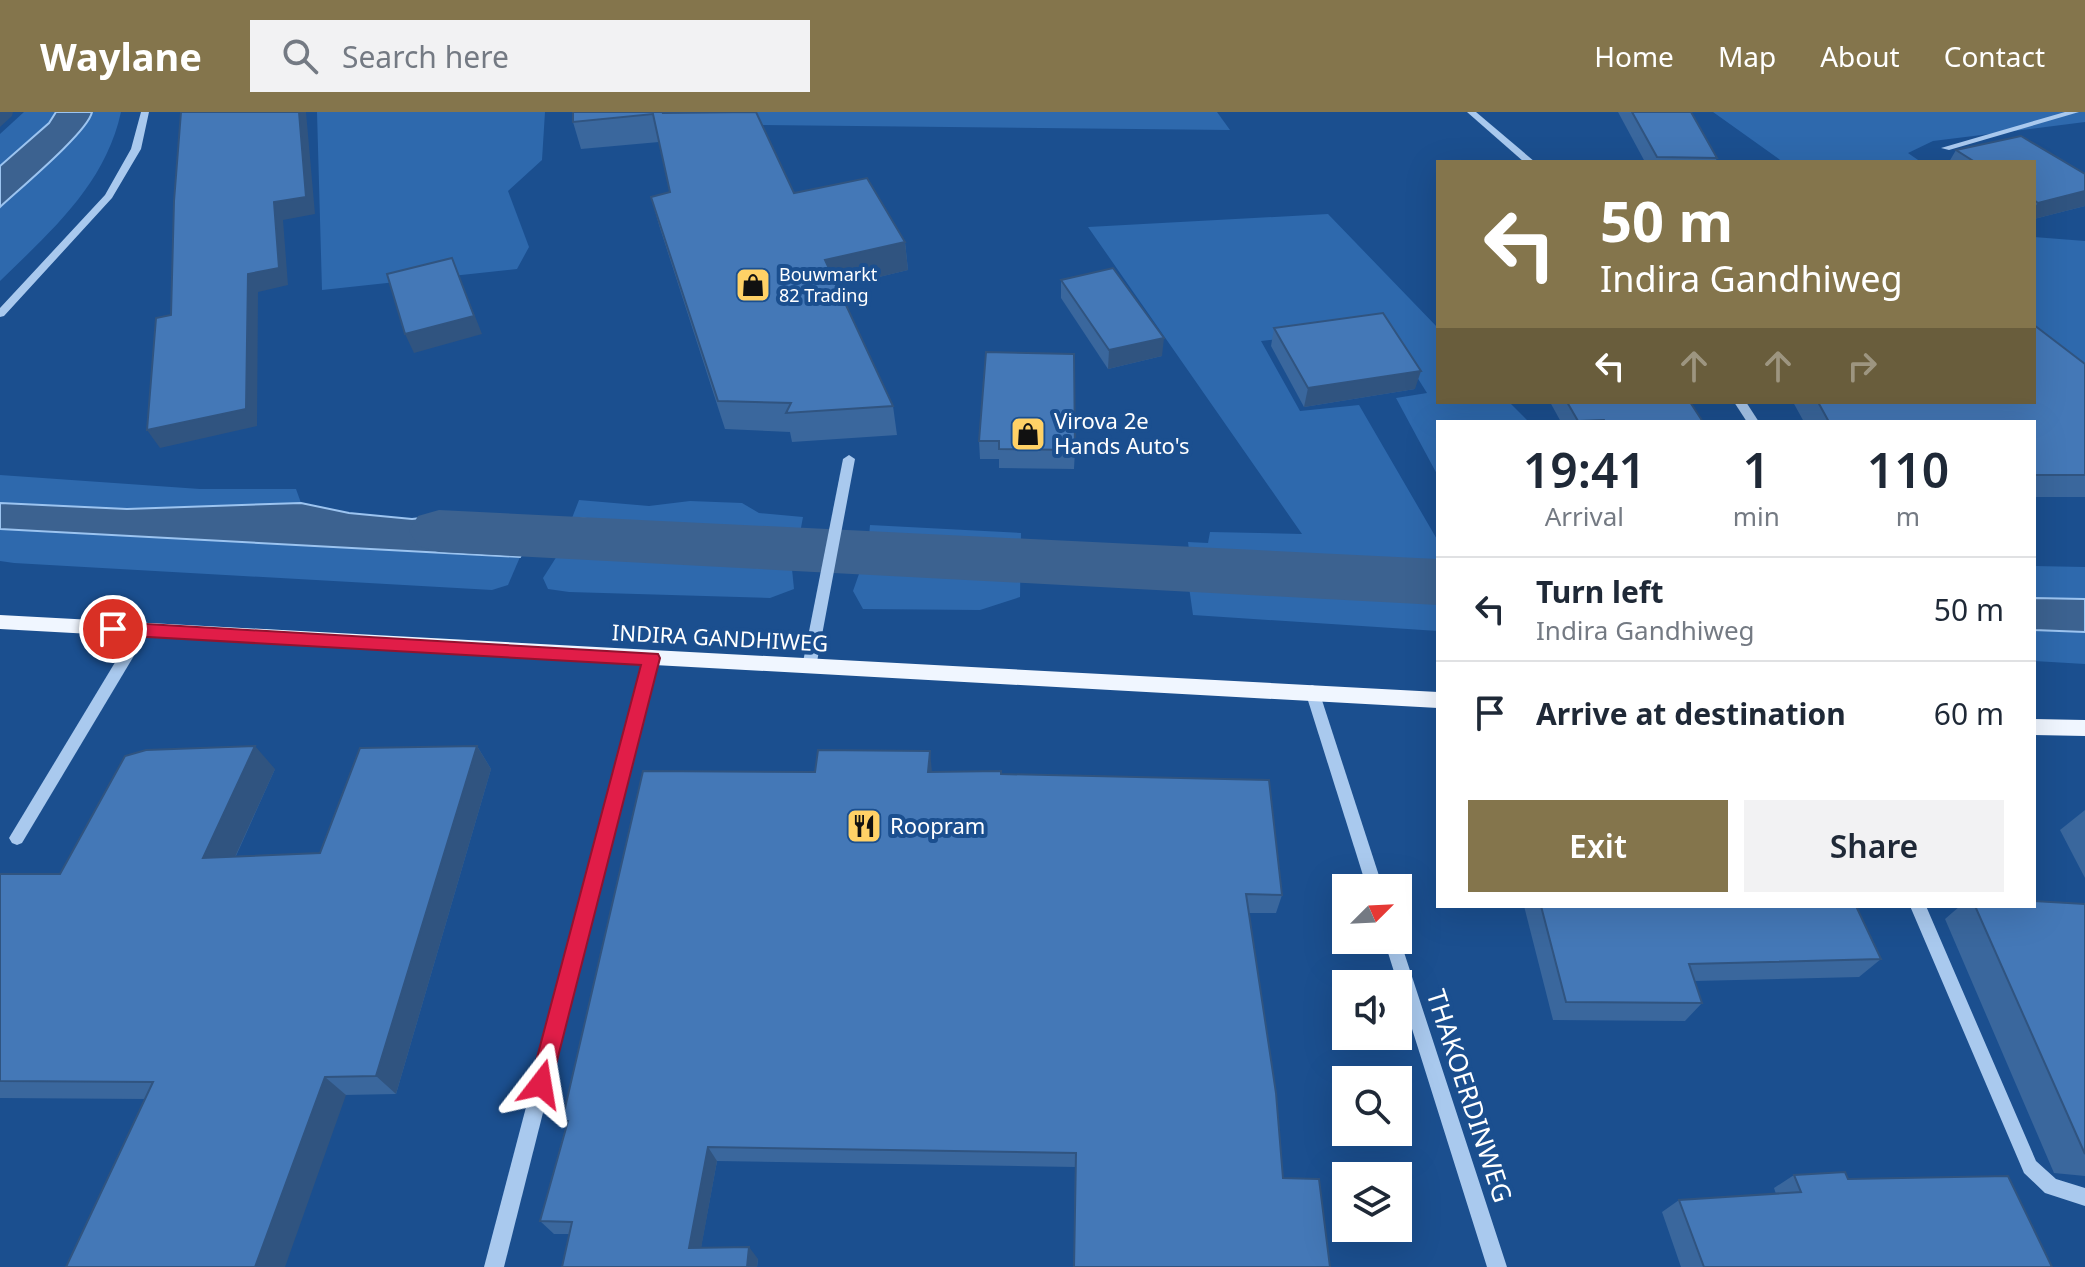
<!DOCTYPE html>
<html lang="en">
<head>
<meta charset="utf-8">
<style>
  :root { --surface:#fff; --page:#f2f2f3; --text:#1f2937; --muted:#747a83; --line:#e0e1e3; --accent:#84754c }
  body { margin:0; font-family:"Noto Sans",sans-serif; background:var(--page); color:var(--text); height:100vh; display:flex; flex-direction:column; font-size:30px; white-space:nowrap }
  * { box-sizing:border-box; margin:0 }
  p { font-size:26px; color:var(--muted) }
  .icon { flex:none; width:44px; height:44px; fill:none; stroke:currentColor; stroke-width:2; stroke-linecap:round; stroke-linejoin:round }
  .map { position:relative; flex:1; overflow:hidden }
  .panel { position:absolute; left:1436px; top:308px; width:600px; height:488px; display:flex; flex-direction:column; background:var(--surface); border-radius:0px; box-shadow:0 8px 32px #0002 }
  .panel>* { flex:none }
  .hud { position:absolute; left:1436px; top:48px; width:600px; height:244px; border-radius:0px; box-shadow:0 8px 32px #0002; background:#84754c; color:#fff; overflow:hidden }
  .needle { width:52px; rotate:66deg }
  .buttons { position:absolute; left:1332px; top:762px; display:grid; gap:16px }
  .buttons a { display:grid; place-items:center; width:80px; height:80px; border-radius:0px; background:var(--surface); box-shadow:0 8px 32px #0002; font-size:40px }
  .pin { position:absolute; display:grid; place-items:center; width:68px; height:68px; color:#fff; margin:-34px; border:4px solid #fff; border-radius:50%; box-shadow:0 2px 8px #0007 }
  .me { position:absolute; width:88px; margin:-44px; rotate:14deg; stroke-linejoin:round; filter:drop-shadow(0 0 6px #0008) }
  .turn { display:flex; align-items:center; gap:28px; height:168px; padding:0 32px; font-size:36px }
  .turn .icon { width:104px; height:104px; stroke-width:2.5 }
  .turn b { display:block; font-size:56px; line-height:68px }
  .lanes { display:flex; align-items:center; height:76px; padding:0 32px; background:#0003; justify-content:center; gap:40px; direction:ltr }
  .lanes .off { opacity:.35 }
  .eta { display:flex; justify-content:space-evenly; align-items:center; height:136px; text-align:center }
  .eta b { font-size:48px; font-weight:600; line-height:56px }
  .button { display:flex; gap:16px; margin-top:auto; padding:16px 32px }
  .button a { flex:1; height:92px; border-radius:0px; background:var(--accent); color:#fff; font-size:32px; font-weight:600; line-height:92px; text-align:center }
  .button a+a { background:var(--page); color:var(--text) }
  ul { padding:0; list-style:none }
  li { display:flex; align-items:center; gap:24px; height:104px; padding:0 32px; border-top:2px solid var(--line) }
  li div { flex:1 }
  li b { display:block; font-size:30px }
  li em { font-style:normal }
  header { display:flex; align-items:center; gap:48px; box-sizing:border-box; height:112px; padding:0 40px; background:var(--accent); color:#fff }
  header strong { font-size:38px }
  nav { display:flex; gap:44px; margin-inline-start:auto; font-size:28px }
  .search { width:560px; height:72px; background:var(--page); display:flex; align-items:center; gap:20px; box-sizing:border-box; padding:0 28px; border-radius:0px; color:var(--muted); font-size:30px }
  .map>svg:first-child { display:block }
</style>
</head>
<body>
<header>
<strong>Waylane</strong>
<div class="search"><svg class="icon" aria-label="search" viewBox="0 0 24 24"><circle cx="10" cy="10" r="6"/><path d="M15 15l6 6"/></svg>Search here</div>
<nav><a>Home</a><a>Map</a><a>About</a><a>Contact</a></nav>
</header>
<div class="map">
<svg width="2085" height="1155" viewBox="0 0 2085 1155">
  <rect width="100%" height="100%" fill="#1b4f8f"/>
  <!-- green -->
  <g fill="#2e69ad">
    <path d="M24,0H56L49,11L0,54V22Z"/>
    <path d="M92,0H121C105,73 51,119 0,169V95C18,78 88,20 92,0Z"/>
    <path d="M317,0H545L542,48L508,79L529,135L517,157L322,178Z"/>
    <path d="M683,0H1217L1230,18L682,12Z"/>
    <path d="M1713,0H2085V10L1933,29L1908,41L1921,50H1783Z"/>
    <path d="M1328,102L1438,216V290H1509L1529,310H1438V364L1396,286L1427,281L1385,214L1261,229L1300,299L1359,293L1438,429V453L1431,450L1190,446L1188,430L1208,431L1210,420L1302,422L1088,115Z"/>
    <path d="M2034,125L2085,129V266L2034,225Z"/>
    <path d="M0,363L200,377H296L301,391L127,397L0,391Z"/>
    <path d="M579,388L649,394L690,389L742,391L759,401L803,405L800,421L572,406Z"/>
    <path d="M870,413L1021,421L1020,485L980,498L863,497L853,479L860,459L1005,466L1009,430L869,424Z"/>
    <path d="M0,417L520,445L508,473L492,478L14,451L0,449Z"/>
    <path d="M557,444L792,457L794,477L770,486L569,480L548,477L543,466Z"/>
    <path d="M2034,454L2085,455V487L2034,486Z"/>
    <path d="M1188,468L1438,483V519L1193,503Z"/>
    <path d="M2034,518L2085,520V552L2034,549Z"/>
  </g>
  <!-- water -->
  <g fill="#3c6290" stroke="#9cc4f0" stroke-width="2">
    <path d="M56,0H92C88,20 18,78 0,95V54L49,11Z"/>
    <path d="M0,391L127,397L301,391L349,401L412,407L466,401L528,405L536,411L520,445L0,417Z"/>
    <path d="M572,406L800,421L792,457L557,444Z"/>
    <path d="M869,424L1009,430L1005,466L860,459Z"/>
    <path d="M1217,444L1432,450L1438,453V483L1188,468L1190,446Z"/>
    <path d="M2034,486L2085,487V520L2034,518Z"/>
  </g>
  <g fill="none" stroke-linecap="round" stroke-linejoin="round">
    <!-- canal -->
    <path fill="#3c6290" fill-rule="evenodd" d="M439,398L1438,447V493L439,440L418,434L409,419L418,404Z"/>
    <!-- minor -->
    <g fill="#a9c9ee" fill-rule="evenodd">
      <path d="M141,0H149L141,37L112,86L4,204L0,205V196L105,83L131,37Z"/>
      <path d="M1467,0H1476L1535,50H1524Z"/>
      <path d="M2065,0H2079L1949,38L1941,36Z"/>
      <path d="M1734,290H1746L1759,310H1747Z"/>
      <path d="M849,343L855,347L816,555L814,559H804L802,555L843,347Z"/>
      <path d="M142,513L149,518L147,522L22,731L17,733L12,731L9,726L12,721L137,514Z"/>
      <path d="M651,541L658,546L504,1155H484L644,546Z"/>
      <path d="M1312,573L1317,575L1319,579L1383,776H1367L1305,579L1307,575Z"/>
      <path d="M1910,794H1926L2036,1049L2056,1067L2085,1076V1094L2045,1081L2024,1061Z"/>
      <path d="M1398,823L1400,828L1507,1155H1487L1384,828H1398Z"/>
    </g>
    <!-- major -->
    <g fill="#f0f6ff" fill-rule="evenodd">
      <path d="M0,503L1438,580V596L0,517Z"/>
      <path d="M2034,607L2085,608V624L2034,623Z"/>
    </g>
  </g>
  <!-- wall -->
  <g fill="#3a679d">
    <path d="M573,0H671L794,81L905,130L908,158L837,175L893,294L897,323L792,330L790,320L725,317L659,113L651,85L670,80L659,30L581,37L573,10Z"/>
    <path d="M1618,0H1691L1717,46L1715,50H1645Z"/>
    <path d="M2021,24L2085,62V94L2034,107V50H1949L1956,38Z"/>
    <path d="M1061,168L1162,244L1108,257L1061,186Z"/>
    <path d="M1274,216L1415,277L1304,295L1271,234Z"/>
    <path d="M986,240L1075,338L1074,357L999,356V347H980L979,329Z"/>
    <path d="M2085,252V385H2034V310H1804L1793,290H2034Z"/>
    <path d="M1550,290H1690L1703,310H1561Z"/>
    <path d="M477,634L491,657L396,982L145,987L0,986V762H60L275,657L236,744L320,741Z"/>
    <path d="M932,660L1001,662L1282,783L1276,801H1249L1283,1066L1330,1155H1074L1075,1055L717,1049L701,1135L758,1147L757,1155H562L569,1122H554L540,1109L566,1014L562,1009Z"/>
    <path d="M2085,698V766L2060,718Z"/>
    <path d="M2085,792V1064L2054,1061L1945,807L1960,794H2034Z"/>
    <path d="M1524,794H1856L1881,847L1859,865L1694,869L1702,891L1685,909L1553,908Z"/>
    <path d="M1794,1063L1848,1067L2052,1155H1681L1662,1100L1679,1088L1776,1082L1774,1076Z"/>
  </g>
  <!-- shaded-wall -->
  <g fill="#305480">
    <path d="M0,0H13L12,4L0,15Z"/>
    <path d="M299,0H306L315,102L283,108L288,173L258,180L257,314L160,336L147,318L248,162Z"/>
    <path d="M2085,79V94L2034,107V96L2038,91Z"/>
    <path d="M905,130L908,158L830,177L825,148Z"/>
    <path d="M452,146L482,222L414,241L405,222Z"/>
    <path d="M1164,226L1162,244L1108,257L1109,238Z"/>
    <path d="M1421,259L1415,277L1304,295L1308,276Z"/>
    <path d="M255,634L275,657L225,767L203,746Z"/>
    <path d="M477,634L491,657L396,982L376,964Z"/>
    <path d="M930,639L932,660L930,680L928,660Z"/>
    <path d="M325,965L346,983L285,1155H255Z"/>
    <path d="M708,1035L717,1049L699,1148L689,1136Z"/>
    <path d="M749,1135L758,1147L757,1155H747Z"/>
  </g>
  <!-- building -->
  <g fill="#4478b7" stroke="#305480" stroke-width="2">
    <path d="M181,0H299L306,85L274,90L279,156L248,162L246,297L147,318L156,206L171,203L174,89Z"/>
    <path d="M573,0H665L662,1L756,0L794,81L867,66L905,130L825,148L893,294L786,301L791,291L718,289L651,85L670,80L653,2L573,10Z"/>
    <path d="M1632,0H1691L1717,46L1657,45Z"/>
    <path d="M2021,24L2085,62V79L2038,91L2034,88V50H1975L1956,38Z"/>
    <path d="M452,146L474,204L405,222L387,162Z"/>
    <path d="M1113,156L1164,226L1109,238L1061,168Z"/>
    <path d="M1383,201L1421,259L1308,276L1274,216Z"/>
    <path d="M2034,213L2085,252V363H2034V310H1829L1818,290H2034Z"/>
    <path d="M986,240L1074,242L1075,338L999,337V329H979Z"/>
    <path d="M1567,290H1690L1703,310H1605L1604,308L1578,309Z"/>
    <path d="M255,634L203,746L320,741L360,636L477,634L376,964L325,965L255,1155H66L153,970L0,969V762H60L125,644L146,638Z"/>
    <path d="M818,638L930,639L928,660L1001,659V662L1269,668L1282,783L1246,782L1276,981L1283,1066L1319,1067L1330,1155H1074L1076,1041L708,1035L689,1136L749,1135L747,1155H562L572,1110L540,1109L568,1009H562L643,659L815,660Z"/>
    <path d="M2034,789L2085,792V1042L1975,794H2034Z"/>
    <path d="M1541,794H1856L1881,847L1689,852L1702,891L1566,890Z"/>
    <path d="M1845,1060L1848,1067L2008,1064L2052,1155H1704L1679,1088L1801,1080L1794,1063Z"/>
  </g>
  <!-- route -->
  <path fill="#e11d48" stroke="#92132f" stroke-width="2" d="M113,510L658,542L660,546L549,980L541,984L533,980L530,972L641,553L113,523L105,517Z"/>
  <!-- icons -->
  <defs>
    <symbol id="shop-square" viewBox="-11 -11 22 22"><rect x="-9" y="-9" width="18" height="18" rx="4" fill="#ffd166" stroke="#1b4f8f"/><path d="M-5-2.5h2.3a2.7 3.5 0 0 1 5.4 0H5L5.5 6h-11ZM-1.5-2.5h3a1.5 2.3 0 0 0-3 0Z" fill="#111"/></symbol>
    <symbol id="restaurant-square" viewBox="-11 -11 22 22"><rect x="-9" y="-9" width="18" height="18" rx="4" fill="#ffd166" stroke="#1b4f8f"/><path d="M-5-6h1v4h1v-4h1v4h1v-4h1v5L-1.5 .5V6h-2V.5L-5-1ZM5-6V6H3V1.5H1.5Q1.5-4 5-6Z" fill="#111"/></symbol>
  </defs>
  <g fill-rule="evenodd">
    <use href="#shop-square" x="733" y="153" width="40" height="40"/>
    <use href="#shop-square" x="1008" y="302" width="40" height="40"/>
    <use href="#restaurant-square" x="844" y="694" width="40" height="40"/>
  </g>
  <g text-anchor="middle" stroke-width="8" stroke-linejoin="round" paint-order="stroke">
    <!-- far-poi labels -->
    <g font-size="18" fill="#fff" stroke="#1b4f8f" text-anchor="start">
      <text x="779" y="169">Bouwmarkt<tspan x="779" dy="21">82 Trading</tspan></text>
    </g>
    <!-- poi labels -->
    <g font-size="22" fill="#fff" stroke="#1b4f8f" text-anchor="start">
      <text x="1054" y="317">Virova 2e<tspan x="1054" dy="25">Hands Auto's</tspan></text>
      <text x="890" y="722">Roopram</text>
    </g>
    <!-- street labels -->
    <g font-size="22" fill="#fff" stroke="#1b4f8f">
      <text transform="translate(720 526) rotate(3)" y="8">INDIRA GANDHIWEG</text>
    </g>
    <!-- near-street labels -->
    <g font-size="26" fill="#fff" stroke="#1b4f8f">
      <text transform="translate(1469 984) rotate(72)" y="9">THAKOERDINWEG</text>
    </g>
  </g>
</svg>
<div class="buttons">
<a><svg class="needle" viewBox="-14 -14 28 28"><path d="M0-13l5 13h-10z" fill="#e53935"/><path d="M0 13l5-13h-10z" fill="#747a83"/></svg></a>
<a><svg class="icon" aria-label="sound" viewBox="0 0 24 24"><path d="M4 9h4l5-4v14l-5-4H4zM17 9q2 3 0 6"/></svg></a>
<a><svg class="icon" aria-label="search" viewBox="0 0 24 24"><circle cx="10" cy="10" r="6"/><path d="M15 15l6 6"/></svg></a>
<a><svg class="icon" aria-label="layers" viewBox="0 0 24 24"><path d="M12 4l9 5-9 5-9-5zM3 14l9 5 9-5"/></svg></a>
</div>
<div class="pin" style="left:113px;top:517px;background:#d93025"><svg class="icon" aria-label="arrive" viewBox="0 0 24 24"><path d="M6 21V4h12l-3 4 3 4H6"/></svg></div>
<svg class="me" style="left:541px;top:972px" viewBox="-20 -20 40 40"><path d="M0-17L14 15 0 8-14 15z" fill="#e11d48" stroke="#fff" stroke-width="4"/></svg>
<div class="hud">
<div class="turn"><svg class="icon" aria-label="left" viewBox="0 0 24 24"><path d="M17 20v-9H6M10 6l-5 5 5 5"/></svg><div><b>50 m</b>Indira Gandhiweg</div></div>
<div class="lanes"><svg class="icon" aria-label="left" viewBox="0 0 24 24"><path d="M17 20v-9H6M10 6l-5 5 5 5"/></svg><svg class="icon off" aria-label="ahead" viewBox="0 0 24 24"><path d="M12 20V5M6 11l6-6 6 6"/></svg><svg class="icon off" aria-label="ahead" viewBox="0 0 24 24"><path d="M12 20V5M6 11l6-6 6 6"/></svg><svg class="icon off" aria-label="right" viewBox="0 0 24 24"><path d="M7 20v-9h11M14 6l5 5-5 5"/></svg></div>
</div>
<section class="panel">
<div class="eta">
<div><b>19:41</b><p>Arrival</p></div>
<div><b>1</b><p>min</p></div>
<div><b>110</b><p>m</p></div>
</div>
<ul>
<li><svg class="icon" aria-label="left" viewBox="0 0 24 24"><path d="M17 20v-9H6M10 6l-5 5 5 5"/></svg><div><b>Turn left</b><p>Indira Gandhiweg</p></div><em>50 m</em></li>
<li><svg class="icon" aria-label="arrive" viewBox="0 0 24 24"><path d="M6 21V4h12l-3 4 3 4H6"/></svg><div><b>Arrive at destination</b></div><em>60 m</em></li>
</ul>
<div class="button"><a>Exit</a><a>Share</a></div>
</section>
</div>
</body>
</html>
